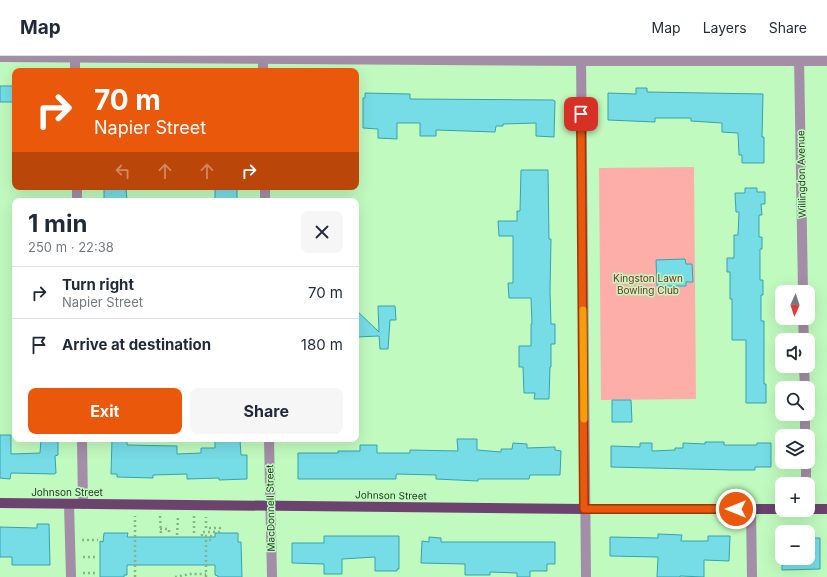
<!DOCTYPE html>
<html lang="en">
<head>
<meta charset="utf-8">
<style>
  :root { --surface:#fff; --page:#f6f6f7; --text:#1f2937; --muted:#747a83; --line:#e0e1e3; --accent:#ea580c }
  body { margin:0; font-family:Inter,sans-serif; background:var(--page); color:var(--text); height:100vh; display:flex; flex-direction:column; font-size:15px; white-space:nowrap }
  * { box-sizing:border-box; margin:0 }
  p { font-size:13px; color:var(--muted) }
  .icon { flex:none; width:22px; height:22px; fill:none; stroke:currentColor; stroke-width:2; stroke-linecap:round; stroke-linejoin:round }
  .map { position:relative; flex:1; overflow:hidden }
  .sheet { position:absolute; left:12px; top:142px; width:347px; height:244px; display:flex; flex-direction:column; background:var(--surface); border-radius:8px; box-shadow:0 4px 16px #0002 }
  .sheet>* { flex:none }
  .banner { position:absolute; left:12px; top:12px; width:347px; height:122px; border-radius:8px; box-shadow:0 4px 16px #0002; background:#ea580c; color:#fff; overflow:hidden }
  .needle { width:26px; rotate:183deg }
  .fabs { position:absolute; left:775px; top:229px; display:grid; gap:8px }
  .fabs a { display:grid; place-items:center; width:40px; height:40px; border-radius:8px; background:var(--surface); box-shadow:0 4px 16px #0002; font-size:20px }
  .pin { position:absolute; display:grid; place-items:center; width:34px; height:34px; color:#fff; margin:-17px; border-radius:8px; box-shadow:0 2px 6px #0006 }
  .me { position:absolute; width:44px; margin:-22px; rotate:270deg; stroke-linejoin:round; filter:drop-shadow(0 0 3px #0008) }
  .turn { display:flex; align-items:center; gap:14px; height:84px; padding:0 16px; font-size:18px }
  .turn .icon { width:52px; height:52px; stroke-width:2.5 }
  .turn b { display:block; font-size:28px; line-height:34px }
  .lanes { display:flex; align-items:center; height:38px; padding:0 16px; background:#0003; justify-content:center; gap:20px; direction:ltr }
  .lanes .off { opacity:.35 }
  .round { display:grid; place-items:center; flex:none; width:42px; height:42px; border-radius:8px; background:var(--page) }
  .head { display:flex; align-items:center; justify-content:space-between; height:68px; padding:0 16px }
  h1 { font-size:24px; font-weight:700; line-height:30px }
  .cta { display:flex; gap:8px; margin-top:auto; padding:8px 16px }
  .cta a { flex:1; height:46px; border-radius:8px; background:var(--accent); color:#fff; font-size:16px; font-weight:700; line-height:46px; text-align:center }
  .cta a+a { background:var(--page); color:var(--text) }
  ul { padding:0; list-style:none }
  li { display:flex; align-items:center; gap:12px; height:52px; padding:0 16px; border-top:1px solid var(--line) }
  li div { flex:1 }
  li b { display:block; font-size:15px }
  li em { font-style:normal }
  header { display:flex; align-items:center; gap:24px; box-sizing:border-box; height:56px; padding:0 20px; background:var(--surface); border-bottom:1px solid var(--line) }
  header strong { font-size:19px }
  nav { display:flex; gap:22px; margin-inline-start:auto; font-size:14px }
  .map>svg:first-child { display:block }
</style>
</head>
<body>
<header>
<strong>Map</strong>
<nav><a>Map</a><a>Layers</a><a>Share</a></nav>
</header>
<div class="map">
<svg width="827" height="521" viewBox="0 0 827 521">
  <rect width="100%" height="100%" fill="#c0fabe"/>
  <!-- green -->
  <path fill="#feaea8" d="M694,111L696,343L601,344L599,112Z"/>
  <!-- building -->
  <g fill="#76dce6" stroke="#34a4ae">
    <rect x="0" y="30" width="15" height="16"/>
    <path d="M636,32H647V36L763,38L762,81H764V107H742V99H739L738,77L722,76V67L691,65V62H655V66L608,64V37L636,38Z"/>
    <path d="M365,37L410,38V43L553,44L555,45L554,81L536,80V67L503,68V70H496L495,76L436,74V80H420V67H397V83L378,82V73L363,72V42H365Z"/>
    <path d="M521,114H548L549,183H551L550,236L551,268H555V288H551V311H550L549,343H534L535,337H524L523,311H519V290H531V268H532L531,242H509L508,227H513V180H499L498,165H517V155H520Z"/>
    <path d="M104,131H126L127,145H104Z"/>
    <rect x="215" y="131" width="22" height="14"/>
    <path d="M745,132H757V136H765V148H761L762,159H759V181H762V193H760V224H763V239H761V265H764V328H766V347H746V284H732V243H730V216H727V202H734V179H738L739,156H736L735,137H745Z"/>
    <path d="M685,203L686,208H692L693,226H686V230H657L656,204Z"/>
    <path d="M378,250H395L396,264H390L388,293H380L379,280L356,281V254L379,276Z"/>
    <path d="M612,344H631L632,366H612Z"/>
    <path d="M0,379H11V398L40,397L41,383H58V399L55,400L56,417L54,418L11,417L10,423L0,422Z"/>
    <path d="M112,383H127V389L177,390V398L201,397V392H215V385L240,384L241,399H247V423L219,424V422L187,423V418L153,419V422L117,421V418H111Z"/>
    <path d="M457,383H477V394L501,396V393H512L513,387L527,388V392L555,391V394L561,395L560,419H530L529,423H478V425L436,423V419L397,418L396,419V423H298V397H338V395H360V389H377V397H410V394L458,395Z"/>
    <path d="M705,386H724V389H757V387H771V411H755V414H732L611,411V390L640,391V387H652V395L675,394V392H683V387L705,388Z"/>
    <path d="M37,468H49L50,509H12V501H0V471L36,472H37Z"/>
    <path d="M104,477H128L127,481H215V477H238V486H241L242,521H218V520L215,519V509H127V519H124V521H100V485L103,486Z"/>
    <path d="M658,478L682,479L681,485H708V480H730L729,505L704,504V521L680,520V521H657L658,501L610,500V481L658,482Z"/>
    <path d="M324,480H399V513H397V515H375V501L342,503V518H324V508L292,507V487H324Z"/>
    <path d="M429,481L441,482V486H555V508H547V515H530V521H517V517L490,516V519H465V508L421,507L422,485L429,486Z"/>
    <path d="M808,482H820V513L782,514V502H808Z"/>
  </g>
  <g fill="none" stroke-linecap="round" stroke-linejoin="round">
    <!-- path -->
    <g stroke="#87b486" stroke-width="2.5" stroke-dasharray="2 3" stroke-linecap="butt">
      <path d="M160,460L161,479"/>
      <path d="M194,460V479"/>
      <path d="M160,473H169V479"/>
      <path d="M177,479L178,460"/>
      <path d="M82,484H98"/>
      <path d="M83,501H98"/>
      <path d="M83,517H98"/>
      <path d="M135,521V460"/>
      <path d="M175,521L190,518H206"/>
      <path d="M206,521V484H211V480H202V476H220V472H206V461"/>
    </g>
    <!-- street -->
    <g stroke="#a48da6" stroke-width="10">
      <path d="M263,0V15"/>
      <path d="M581,0L586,521"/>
      <path d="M799,0L803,236"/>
      <path d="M0,1L581,5H827"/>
      <path d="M75,2V15"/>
      <path d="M77,131V145"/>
      <path d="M265,131V145"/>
      <path d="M803,262L804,284"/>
      <path d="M804,310L805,332"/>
      <path d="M805,358V380"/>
      <path d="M82,383L83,448"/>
      <path d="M269,383L272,521"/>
      <path d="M806,406V428"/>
      <path d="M69,448L71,521"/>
      <path d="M751,453L752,521"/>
    </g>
    <!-- primary -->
    <g stroke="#6b436e" stroke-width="10">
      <path d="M0,447L584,453H782"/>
      <path d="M808,453H827"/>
    </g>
  </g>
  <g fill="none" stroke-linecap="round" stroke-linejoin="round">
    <defs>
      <path id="route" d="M581,58L584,453H736"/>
    </defs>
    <!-- route casing -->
    <use href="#route" stroke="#983908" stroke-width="10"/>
    <!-- route -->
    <use href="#route" stroke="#ea580c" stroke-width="7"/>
    <!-- slow -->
    <path stroke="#f59e0b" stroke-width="7" d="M583,254L584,363"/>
  </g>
  <g text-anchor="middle" stroke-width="3" stroke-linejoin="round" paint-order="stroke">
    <!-- street labels -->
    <g font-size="10" fill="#1e351e" stroke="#c0fabe">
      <text transform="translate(801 118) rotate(-91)" y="4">Willingdon Avenue</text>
      <text x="67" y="440">Johnson Street</text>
      <text transform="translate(391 439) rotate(1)" y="4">Johnson Street</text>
      <text transform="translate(270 452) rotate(-91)" y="4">MacDonnell Street</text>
    </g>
    <!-- park labels -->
    <g font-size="10" fill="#832829" stroke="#c0fabe">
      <text x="648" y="226">Kingston Lawn<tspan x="648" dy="12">Bowling Club</tspan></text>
    </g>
  </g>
</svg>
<div class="fabs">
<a><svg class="needle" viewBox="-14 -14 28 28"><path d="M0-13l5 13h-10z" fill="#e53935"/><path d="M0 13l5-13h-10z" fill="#747a83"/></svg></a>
<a><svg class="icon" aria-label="sound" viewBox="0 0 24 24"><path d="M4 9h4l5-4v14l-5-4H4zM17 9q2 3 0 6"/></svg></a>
<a><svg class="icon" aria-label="search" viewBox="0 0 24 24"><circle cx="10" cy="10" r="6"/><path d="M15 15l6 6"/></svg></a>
<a><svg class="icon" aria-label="layers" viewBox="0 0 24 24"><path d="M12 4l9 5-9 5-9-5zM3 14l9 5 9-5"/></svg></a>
<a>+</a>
<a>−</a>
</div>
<div class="pin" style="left:581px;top:58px;background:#d93025"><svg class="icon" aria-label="arrive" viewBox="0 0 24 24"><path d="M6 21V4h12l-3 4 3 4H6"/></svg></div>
<svg class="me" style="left:736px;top:453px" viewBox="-20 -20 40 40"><circle r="17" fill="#ea580c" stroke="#fff" stroke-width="3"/><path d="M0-11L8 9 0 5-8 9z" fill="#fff"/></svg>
<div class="banner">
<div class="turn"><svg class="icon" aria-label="right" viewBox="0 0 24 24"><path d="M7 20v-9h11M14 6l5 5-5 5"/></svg><div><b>70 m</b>Napier Street</div></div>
<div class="lanes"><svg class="icon off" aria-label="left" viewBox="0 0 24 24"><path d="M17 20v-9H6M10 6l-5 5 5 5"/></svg><svg class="icon off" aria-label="ahead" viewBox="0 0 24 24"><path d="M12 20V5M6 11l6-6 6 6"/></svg><svg class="icon off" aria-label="ahead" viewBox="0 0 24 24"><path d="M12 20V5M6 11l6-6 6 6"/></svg><svg class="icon" aria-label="right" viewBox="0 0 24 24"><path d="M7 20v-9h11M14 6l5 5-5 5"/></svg></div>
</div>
<section class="sheet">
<div class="head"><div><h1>1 min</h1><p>250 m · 22:38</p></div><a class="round"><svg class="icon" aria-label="close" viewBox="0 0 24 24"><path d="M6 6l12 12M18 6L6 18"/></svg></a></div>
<ul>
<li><svg class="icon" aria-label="right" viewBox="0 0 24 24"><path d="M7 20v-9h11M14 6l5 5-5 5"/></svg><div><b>Turn right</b><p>Napier Street</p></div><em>70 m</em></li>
<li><svg class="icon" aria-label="arrive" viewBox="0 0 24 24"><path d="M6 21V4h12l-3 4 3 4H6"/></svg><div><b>Arrive at destination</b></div><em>180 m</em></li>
</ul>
<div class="cta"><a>Exit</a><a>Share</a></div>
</section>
</div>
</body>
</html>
